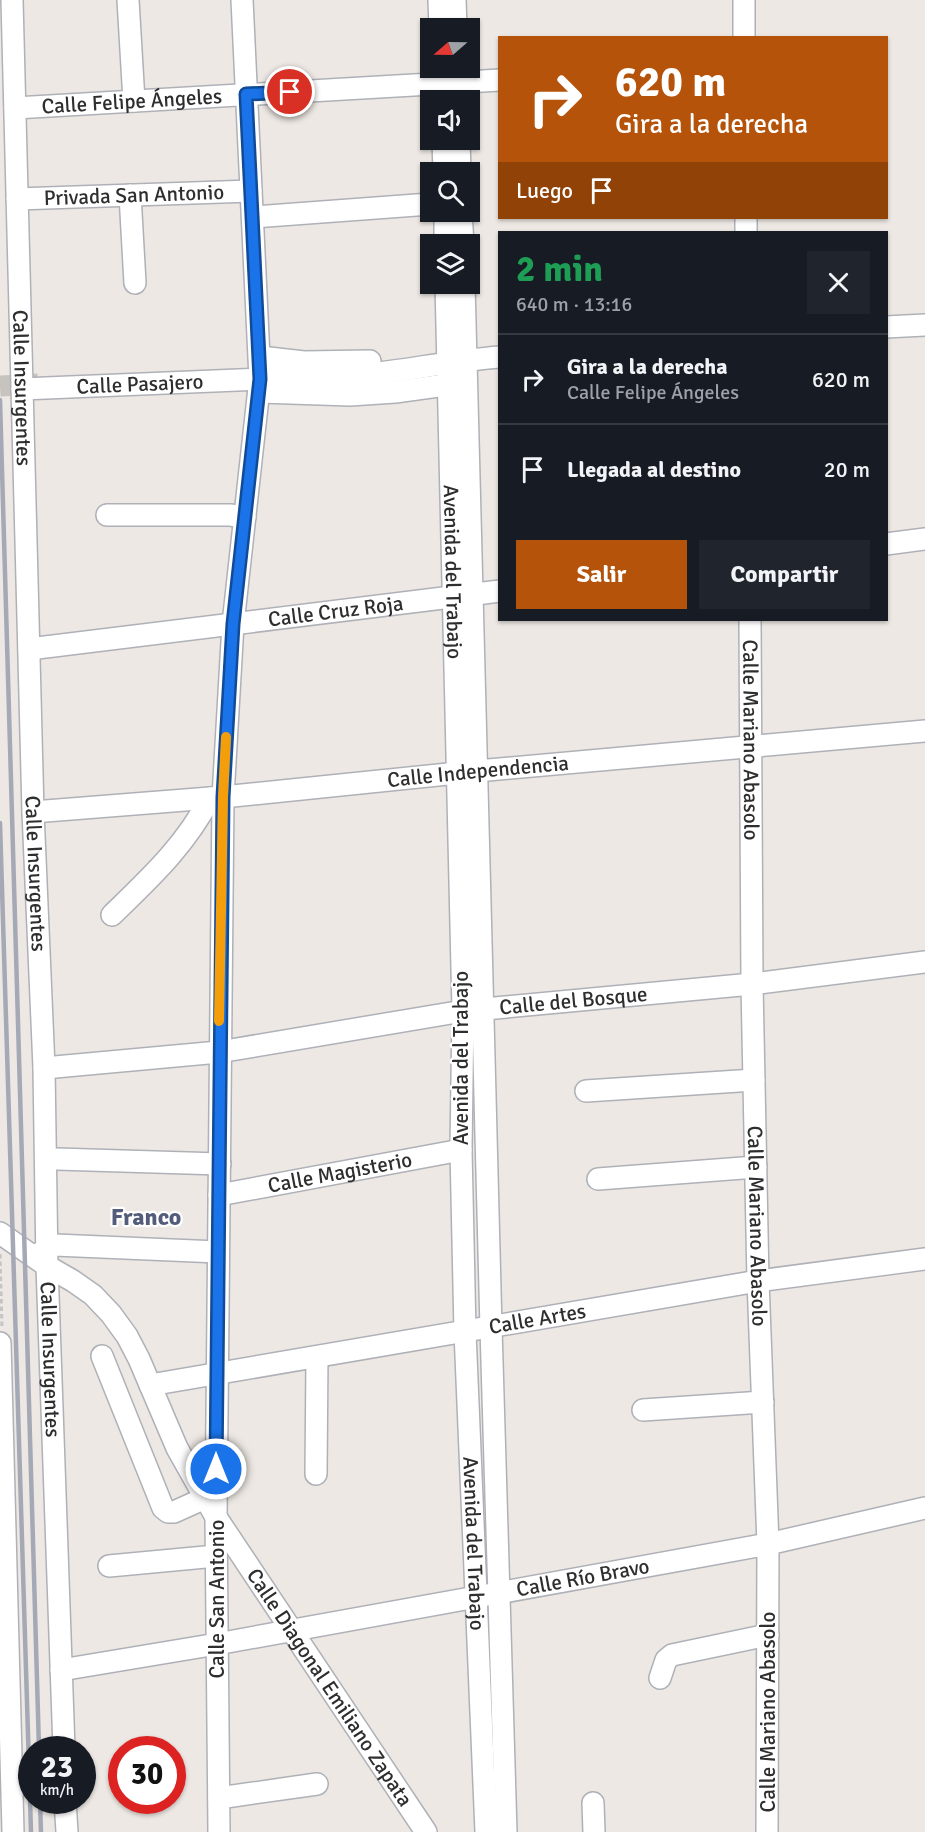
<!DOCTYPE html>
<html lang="es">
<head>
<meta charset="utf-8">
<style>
  :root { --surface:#171b24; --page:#20242c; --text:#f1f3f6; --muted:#9ea1a6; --line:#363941; --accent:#b45309 }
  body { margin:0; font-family:Signika,sans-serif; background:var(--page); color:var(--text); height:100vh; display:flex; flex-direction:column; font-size:22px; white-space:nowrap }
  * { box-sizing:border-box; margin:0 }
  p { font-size:20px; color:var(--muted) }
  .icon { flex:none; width:33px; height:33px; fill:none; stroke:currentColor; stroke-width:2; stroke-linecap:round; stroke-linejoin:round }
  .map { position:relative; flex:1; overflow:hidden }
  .details { position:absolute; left:498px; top:231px; width:390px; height:390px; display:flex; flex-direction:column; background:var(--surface); border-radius:0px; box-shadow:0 2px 4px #0004 }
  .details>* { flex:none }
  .guide { position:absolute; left:498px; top:36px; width:390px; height:183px; border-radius:0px; box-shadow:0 2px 4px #0004; background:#b45309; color:#fff; overflow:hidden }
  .needle { width:39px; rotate:250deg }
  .tools { position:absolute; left:420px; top:18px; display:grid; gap:12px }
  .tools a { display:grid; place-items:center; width:60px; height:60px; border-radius:0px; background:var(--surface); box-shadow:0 2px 4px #0004; font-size:30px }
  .speed { position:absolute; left:18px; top:1736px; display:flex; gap:12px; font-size:30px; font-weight:700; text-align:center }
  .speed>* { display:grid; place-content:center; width:78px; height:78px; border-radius:50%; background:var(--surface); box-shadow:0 2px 4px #0004; line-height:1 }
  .speed small { font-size:15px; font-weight:400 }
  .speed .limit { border:9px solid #d22; background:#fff; color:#111 }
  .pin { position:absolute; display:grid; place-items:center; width:51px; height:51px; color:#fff; margin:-26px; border:3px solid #fff; border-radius:50%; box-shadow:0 2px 6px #0007 }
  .me { position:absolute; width:66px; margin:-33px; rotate:0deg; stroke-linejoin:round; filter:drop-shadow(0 0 4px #0008) }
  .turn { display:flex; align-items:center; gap:21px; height:126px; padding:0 18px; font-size:27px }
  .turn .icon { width:78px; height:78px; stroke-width:2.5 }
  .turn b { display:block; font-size:42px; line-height:51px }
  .then { display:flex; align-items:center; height:57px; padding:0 18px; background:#0003; gap:12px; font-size:22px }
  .round { display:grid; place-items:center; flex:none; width:63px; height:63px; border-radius:0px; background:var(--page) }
  .summary { display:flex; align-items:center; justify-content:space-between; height:102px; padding:0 18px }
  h1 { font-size:36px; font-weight:800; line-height:45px; color:#1e9e55 }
  .button { display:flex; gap:12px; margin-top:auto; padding:12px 18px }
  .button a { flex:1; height:69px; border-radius:0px; background:var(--accent); color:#fff; font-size:24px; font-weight:800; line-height:69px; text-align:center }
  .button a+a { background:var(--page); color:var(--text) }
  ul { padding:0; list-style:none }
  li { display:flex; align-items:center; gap:18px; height:90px; padding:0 18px; border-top:2px solid var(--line) }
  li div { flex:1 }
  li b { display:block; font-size:22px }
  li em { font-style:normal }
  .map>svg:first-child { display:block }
</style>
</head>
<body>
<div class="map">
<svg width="925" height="1832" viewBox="0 0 925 1832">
  <rect width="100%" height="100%" fill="#ede8e3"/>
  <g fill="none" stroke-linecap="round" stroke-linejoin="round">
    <!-- minor-tunnel -->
    <path stroke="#c7c3bf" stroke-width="21" stroke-dasharray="21 10" stroke-linecap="butt" d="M0,386L38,384"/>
    <defs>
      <g id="minor">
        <path id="s1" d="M12,0L33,812L44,1068L47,1266L64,1749"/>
        <path d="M128,0L134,101"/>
        <path d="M439,0L440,28"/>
        <path d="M455,0L456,28"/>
        <path d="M744,0V38"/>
        <path d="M441,68L442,100"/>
        <path id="s2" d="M15,108L500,80"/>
        <path d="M443,140L444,172"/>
        <path d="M459,140L460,172"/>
        <path d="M130,195L135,283"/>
        <path id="s3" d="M17,199L251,191"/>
        <path d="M445,212V244"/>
        <path d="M461,212L463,244"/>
        <path d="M253,217L430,204"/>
        <path d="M746,218V232"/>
        <path id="s4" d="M446,284L463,1011L461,1150L465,1332L486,1832"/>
        <path d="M464,284L491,1328L506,1832"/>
        <path d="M886,327L925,325"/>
        <path d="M260,357L304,362L370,361"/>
        <path d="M273,376C296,376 320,379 343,377C396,373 447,361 500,357"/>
        <path id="s5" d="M22,389L260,379"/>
        <path d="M260,392L350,395L395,392L460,383"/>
        <path d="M107,515H230L245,517"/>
        <path d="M886,544L925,539"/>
        <path id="s6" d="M750,620L752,984L758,1281L768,1544L767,1832"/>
        <path id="s7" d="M29,649L500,591"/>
        <path id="s8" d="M33,812L223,797L477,771L925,731"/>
        <path d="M112,915C150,878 185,846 210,798"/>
        <path id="s9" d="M44,1068L219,1052L463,1011L752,984L925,962"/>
        <path d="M586,1091L754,1080"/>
        <path d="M57,1159L220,1164"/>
        <path d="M598,1179L756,1167"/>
        <path id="s10" d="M219,1195L461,1150"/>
        <path id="s11" d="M0,1233L47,1266L73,1281L93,1295L111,1314L127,1336L139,1359L177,1448L216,1517L426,1832"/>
        <path d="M36,1255L55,1245L218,1252"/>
        <path d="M0,1343L13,1832"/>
        <path d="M102,1356L163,1508L168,1512H174L205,1498"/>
        <path id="s12" d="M150,1385L758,1281L925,1259"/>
        <path d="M643,1410L763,1402"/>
        <path d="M316,1474L317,1357"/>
        <path d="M109,1566L216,1556"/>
        <path id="s13" d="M61,1670L217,1644L768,1544L925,1508"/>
        <path d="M660,1678L666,1660L672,1655L768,1635"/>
        <path d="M219,1798L317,1784"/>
        <path d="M65,1800L67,1832"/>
        <path d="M593,1803L594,1832"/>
        <path d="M219,1832L216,1517L223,797L233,624L260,379L242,0"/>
      </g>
    </defs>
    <!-- minor casing -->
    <use href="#minor" stroke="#afb1b8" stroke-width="24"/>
    <!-- path -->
    <path stroke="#c4c4c4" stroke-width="3" stroke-dasharray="4.5 3" stroke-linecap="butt" d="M0,1254L2,1328"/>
    <!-- minor -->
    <use href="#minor" stroke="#fff" stroke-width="21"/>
    <!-- rail -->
    <g stroke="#a5a9b6" stroke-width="4.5">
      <path d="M0,400L39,1749"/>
      <path d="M0,823L31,1832"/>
      <path d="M40,1800L41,1832"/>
    </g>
  </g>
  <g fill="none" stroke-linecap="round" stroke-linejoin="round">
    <defs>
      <path id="route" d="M216,1469L223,797L233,624L260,379L246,94L290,92"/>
    </defs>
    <!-- route casing -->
    <use href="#route" stroke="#114b97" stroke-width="15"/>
    <!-- route -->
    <use href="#route" stroke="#1a73e8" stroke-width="10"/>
    <!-- slow -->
    <path stroke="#f59e0b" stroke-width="10" d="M219,1021L223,797L226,737"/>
  </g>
  <g text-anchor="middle" stroke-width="4.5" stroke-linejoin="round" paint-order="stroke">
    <!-- street labels -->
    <g font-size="21" fill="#2e2e2e" stroke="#fff">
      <text dy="7" stroke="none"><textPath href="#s2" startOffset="117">Calle Felipe Ángeles</textPath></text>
      <text dy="7" stroke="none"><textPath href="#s3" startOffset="117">Privada San Antonio</textPath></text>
      <text dy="7" stroke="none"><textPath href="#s5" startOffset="118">Calle Pasajero</textPath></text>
      <text dy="7" stroke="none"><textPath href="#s1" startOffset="388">Calle Insurgentes</textPath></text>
      <text dy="7" stroke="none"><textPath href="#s4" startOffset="288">Avenida del Trabajo</textPath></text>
      <text dy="7" stroke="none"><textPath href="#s7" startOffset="309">Calle Cruz Roja</textPath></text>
      <text dy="7" stroke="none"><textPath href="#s6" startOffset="120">Calle Mariano Abasolo</textPath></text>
      <text dy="7" stroke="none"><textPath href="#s8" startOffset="447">Calle Independencia</textPath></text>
      <text dy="7" stroke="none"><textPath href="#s1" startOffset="874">Calle Insurgentes</textPath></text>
      <text dy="7" stroke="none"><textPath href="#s9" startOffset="534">Calle del Bosque</textPath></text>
      <text transform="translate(461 1058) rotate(-90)" y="7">Avenida del Trabajo</text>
      <text dy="7" stroke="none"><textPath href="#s10" startOffset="123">Calle Magisterio</textPath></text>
      <text dy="7" stroke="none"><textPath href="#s6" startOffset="606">Calle Mariano Abasolo</textPath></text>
      <text dy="7" stroke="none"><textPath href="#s12" startOffset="393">Calle Artes</textPath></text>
      <text dy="7" stroke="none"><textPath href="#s1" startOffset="1360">Calle Insurgentes</textPath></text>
      <text dy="7" stroke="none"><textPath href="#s4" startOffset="1260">Avenida del Trabajo</textPath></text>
      <text dy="7" stroke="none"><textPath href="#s13" startOffset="530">Calle Río Bravo</textPath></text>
      <text transform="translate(217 1599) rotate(-90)" y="7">Calle San Antonio</text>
      <text dy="7" stroke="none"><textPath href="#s11" startOffset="572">Calle Diagonal Emiliano Zapata</textPath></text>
      <text transform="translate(768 1712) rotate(-90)" y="7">Calle Mariano Abasolo</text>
    </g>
    <!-- quarter labels -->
    <g font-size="24" font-weight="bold" fill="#535c7a" stroke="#fff">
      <text x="146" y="1225">Franco</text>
    </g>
  </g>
</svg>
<div class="tools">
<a><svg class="needle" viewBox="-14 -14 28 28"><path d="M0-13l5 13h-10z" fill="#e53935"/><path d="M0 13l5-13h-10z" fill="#9ea1a6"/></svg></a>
<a><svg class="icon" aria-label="sound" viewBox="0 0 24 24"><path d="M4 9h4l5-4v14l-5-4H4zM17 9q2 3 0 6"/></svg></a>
<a><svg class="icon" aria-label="search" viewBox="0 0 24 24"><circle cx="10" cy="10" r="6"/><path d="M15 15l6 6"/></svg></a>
<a><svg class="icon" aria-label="layers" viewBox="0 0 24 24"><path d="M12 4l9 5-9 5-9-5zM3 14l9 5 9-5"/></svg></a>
</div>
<div class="speed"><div>23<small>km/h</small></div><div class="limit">30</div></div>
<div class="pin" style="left:290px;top:92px;background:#d93025"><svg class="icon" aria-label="arrive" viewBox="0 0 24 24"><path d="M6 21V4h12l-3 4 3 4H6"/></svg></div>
<svg class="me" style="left:216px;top:1469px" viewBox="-20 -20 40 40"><circle r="17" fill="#1a73e8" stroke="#fff" stroke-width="3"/><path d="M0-11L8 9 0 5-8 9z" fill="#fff"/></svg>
<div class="guide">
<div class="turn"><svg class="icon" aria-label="right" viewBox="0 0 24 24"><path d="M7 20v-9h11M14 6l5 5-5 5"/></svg><div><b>620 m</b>Gira a la derecha</div></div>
<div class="then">Luego<svg class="icon" aria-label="arrive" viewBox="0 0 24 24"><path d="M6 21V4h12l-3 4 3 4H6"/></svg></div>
</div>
<section class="details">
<div class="summary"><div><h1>2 min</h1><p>640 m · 13:16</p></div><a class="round"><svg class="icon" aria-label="close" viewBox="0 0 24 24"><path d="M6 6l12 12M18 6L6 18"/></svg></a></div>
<ul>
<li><svg class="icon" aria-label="right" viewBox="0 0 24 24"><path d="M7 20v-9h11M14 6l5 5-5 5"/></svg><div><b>Gira a la derecha</b><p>Calle Felipe Ángeles</p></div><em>620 m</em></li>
<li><svg class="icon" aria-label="arrive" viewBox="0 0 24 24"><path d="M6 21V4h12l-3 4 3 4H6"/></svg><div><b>Llegada al destino</b></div><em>20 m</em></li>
</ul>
<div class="button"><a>Salir</a><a>Compartir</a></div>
</section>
</div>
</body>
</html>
